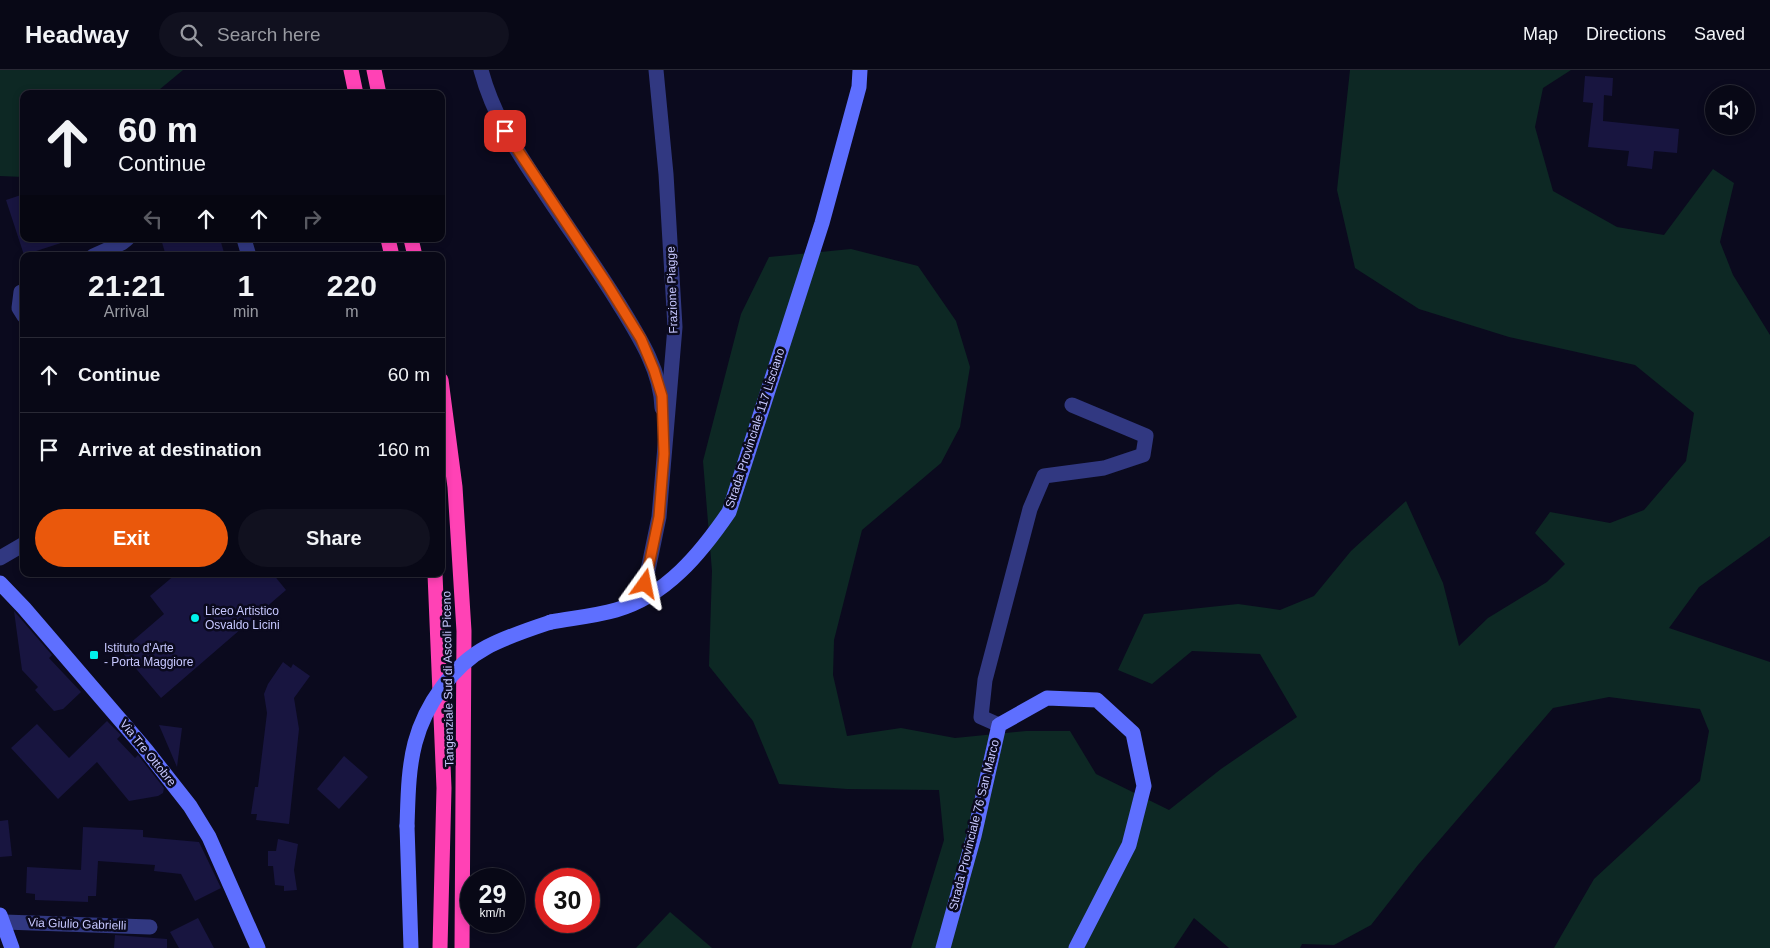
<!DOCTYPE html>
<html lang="en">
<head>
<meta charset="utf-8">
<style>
  :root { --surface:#080816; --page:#11111f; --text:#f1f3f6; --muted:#989aa1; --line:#292935; --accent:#ea580c }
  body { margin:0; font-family:Helvetica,sans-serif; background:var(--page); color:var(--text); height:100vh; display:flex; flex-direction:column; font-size:19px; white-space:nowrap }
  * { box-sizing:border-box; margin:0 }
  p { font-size:16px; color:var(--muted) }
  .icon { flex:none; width:28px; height:28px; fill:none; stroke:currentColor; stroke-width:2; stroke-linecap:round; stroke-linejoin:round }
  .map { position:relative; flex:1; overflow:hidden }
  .sheet { position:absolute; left:20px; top:182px; width:425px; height:325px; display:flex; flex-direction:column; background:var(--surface); border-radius:10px; box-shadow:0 2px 8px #0003,0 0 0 1px var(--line) }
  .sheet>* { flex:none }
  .guide { position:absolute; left:20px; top:20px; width:425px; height:152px; border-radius:10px; box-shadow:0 2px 8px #0003,0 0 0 1px var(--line); background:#080816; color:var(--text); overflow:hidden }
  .controls { position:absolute; left:1705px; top:15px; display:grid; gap:10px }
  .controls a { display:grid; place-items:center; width:50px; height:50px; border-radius:50%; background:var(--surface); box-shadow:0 2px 8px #0003,0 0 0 1px var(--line); font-size:25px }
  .speed { position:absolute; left:460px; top:798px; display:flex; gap:10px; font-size:25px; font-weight:700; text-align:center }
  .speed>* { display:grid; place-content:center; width:65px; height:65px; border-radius:50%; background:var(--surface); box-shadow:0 2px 8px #0003,0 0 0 1px var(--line); line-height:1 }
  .speed small { font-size:12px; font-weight:400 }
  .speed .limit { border:8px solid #d22; background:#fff; color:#111 }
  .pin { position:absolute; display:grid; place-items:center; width:42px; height:42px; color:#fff; margin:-21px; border-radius:10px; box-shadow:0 2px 8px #0006 }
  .me { position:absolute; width:55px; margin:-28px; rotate:12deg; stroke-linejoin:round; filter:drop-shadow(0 0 4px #0008) }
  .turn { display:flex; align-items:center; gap:18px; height:105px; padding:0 15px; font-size:22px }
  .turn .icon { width:65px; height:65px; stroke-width:2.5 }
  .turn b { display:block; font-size:35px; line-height:42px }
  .lanes { display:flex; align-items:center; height:48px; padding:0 15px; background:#0003; justify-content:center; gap:25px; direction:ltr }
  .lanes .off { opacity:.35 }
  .eta { display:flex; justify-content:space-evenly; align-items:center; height:85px; text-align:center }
  .eta b { font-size:30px; font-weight:600; line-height:35px }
  .cta { display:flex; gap:10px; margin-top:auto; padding:10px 15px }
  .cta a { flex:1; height:58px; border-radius:30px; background:var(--accent); color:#fff; font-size:20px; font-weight:600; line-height:58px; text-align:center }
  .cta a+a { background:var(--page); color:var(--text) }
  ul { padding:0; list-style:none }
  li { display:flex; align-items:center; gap:15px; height:75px; padding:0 15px; border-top:1px solid var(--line) }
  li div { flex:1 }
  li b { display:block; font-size:19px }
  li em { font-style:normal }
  header { display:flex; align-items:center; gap:30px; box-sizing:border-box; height:70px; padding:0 25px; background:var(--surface); border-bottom:1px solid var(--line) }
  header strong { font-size:24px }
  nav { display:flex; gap:28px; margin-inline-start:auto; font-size:18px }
  .search { width:350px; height:45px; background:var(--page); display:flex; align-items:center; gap:12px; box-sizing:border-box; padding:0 18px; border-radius:28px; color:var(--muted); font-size:19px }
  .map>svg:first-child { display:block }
</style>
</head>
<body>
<header>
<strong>Headway</strong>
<div class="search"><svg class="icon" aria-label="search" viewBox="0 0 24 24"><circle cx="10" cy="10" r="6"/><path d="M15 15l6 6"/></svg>Search here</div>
<nav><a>Map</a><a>Directions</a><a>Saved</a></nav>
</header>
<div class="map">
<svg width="1770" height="878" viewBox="0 0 1770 878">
  <rect width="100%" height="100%" fill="#0b0a1e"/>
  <!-- green -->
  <g fill="#0d2824">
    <path d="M0,0H183L154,24H24V107L0,106Z"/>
    <path d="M1350,0H1571L1543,18L1535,57L1553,121L1617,157L1664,165L1713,99L1734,113L1720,172L1733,205L1770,265V466L1699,517L1669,558L1770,592V878H1554L1594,809L1700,711L1709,661L1700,639L1609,627L1553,638L1418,795L1371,855L1334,875L1302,874L1300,878H1229L1194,848L1174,878H911L944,770L939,720L847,719L779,714L753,651L709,596L712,501L703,391L741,244L769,187L851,179L918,196L956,251L970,297L960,357L941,393L862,460L834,570L833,605L847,666L901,658L955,668L1026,661H1070L1096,704L1169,740L1221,699L1297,647L1260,584L1192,581L1152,614L1118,600L1144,544L1238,534L1280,540L1314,526L1351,481L1406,431L1443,513L1459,576L1488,548L1547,512L1565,494L1535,463L1550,442L1610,453L1644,440L1686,391L1694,343L1635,295L1509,267L1419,239L1355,198L1337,120Z"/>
    <path d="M670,842L712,878H636Z"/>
  </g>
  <!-- building -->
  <g fill="#181540">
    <path d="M1585,6L1613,8L1612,26L1604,25L1603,51L1679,59L1677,83L1654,81L1652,99L1627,96L1629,81L1588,77L1593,33L1583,32Z"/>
    <path d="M24,124V169H67V171L24,185L6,130Z"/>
    <path d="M161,169H220L225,186H166Z"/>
    <path d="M176,504H273L286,520L161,628L121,581L164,544L150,526Z"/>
    <path d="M14,541L52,585L49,588L81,622L63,639L54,641L35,620L38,617L22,600Z"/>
    <path d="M283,592L291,598L293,594L310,606L294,628L299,659L289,754L256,750L257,744H251L255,717H258L267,643L264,624L268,614Z"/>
    <path d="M107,651L121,665L117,669L135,688L138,685L164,718L163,723L158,726L129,731L97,692L58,729L11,678L37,654L69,688Z"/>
    <path d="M159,655L182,658L177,697Z"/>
    <path d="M344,686L368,707L339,739L317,719Z"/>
    <path d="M8,750L12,786L0,787V751Z"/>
    <path d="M83,757L143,760V767L199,772L221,818L195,831L181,804L154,801L155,795L98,791L96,826H88V832L35,830V824L26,823L27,797L81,800Z"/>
    <path d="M278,769L298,774L294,800L297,820L284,821V816L275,815L273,796H268V781H276Z"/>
    <path d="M198,848L214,878H179L170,862Z"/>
    <path d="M115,865L167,869V878H114Z"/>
  </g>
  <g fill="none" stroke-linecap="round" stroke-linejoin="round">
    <!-- street -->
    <g stroke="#313881" stroke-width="15">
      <path d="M481,0C493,45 517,82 543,120C568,158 595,195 619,234C638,265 661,300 662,338"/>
      <path d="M244,169L249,186"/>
      <path d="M93,186L122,173L127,169"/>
      <path d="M24,221L21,222L19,238L24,246"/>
      <path d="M0,488L24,474"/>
      <path d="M642,529L659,447L675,257L666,104L656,0"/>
      <path d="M999,655L981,647L985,610L1030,439L1044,406L1104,398L1143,385L1146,366L1072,335"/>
      <path d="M4,852L150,857"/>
    </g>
    <!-- secondary -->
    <g stroke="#5e6fff" stroke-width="15">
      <path d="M0,513L24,538L146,680L190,736L209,767L258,878"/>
      <path d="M551,552C573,548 595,546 616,540C666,526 701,483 729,442L822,153L859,17L860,0"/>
      <path d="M407,756L411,878"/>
      <path d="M0,845L12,878"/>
      <path d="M943,878L974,766L999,655L1047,628L1097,630L1133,663L1144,716L1129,775L1076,878"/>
    </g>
    <!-- highway -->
    <g stroke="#ff42b5" stroke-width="15">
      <path d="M351,0L356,24"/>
      <path d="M374,0L379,24"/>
      <path d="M388,169L392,186"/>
      <path d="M411,169L415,186"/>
      <path d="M441,310L455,417L464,561L462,878"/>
      <path d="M435,504L444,718L440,878"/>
    </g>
    <!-- secondary-bridge -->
    <path stroke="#5e6fff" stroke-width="15" d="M407,756C408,729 408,700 415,673C425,635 453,595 487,577C508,566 530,559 551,552"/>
  </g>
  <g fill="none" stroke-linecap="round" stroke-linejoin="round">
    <defs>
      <path id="route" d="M505,61L607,214L641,269L654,300L662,326L664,384L659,447L645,514"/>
    </defs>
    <!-- route casing -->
    <use href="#route" stroke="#983908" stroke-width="12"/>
    <!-- route -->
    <use href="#route" stroke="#ea580c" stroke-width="9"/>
  </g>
  <!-- markers -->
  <g fill="#00f2eb" stroke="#0b0a1e" stroke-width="2">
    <circle cx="195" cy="548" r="5"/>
    <rect x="89" y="580" width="10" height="10" rx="2.5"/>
  </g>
  <g text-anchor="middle" stroke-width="5" stroke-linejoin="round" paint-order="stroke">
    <!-- street labels -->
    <g font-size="12" fill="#c7c8ff" stroke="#0b0a1e">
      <text transform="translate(672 220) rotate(-92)" y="4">Frazione Piagge</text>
      <text transform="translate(755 358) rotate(-72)" y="4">Strada Provinciale 117 Lisciano</text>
      <text transform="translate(448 609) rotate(-91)" y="4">Tangenziale Sud di Ascoli Piceno</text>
      <text transform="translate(148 683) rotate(51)" y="4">Via Tre Ottobre</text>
      <text transform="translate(974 755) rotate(-76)" y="4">Strada Provinciale 76 San Marco</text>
      <text transform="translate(77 854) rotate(2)" y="4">Via Giulio Gabrielli</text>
    </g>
    <!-- poi labels -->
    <g font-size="12" fill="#c7c8ff" stroke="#0b0a1e" text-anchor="start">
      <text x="205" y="545">Liceo Artistico<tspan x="205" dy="14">Osvaldo Licini</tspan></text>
      <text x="104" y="582">Istituto d'Arte<tspan x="104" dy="14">- Porta Maggiore</tspan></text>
    </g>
  </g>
</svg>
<div class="controls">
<a><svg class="icon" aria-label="sound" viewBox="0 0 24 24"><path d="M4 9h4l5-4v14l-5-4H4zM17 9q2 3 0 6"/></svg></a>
</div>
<div class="speed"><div>29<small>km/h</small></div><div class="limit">30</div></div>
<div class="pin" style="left:505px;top:61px;background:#d93025"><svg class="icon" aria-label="arrive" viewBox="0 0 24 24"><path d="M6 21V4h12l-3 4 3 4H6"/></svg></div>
<svg class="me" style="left:645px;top:514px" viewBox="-20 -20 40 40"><path d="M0-17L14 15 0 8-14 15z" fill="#ea580c" stroke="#fff" stroke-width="4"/></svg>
<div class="guide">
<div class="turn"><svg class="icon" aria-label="ahead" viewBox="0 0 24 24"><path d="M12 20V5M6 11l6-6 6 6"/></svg><div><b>60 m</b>Continue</div></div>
<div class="lanes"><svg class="icon off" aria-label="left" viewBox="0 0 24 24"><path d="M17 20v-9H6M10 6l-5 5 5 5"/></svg><svg class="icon" aria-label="ahead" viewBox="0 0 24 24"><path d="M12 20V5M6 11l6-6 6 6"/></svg><svg class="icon" aria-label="ahead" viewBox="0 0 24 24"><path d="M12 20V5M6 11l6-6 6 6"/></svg><svg class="icon off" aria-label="right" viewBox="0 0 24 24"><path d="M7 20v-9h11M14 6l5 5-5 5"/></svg></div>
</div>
<section class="sheet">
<div class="eta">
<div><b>21:21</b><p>Arrival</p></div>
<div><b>1</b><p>min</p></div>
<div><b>220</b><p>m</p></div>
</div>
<ul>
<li><svg class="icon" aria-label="ahead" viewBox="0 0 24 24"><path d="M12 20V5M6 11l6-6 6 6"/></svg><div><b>Continue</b></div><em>60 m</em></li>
<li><svg class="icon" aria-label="arrive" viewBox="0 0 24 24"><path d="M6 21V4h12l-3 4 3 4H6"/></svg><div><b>Arrive at destination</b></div><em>160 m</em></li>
</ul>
<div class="cta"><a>Exit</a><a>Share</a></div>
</section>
</div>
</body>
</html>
